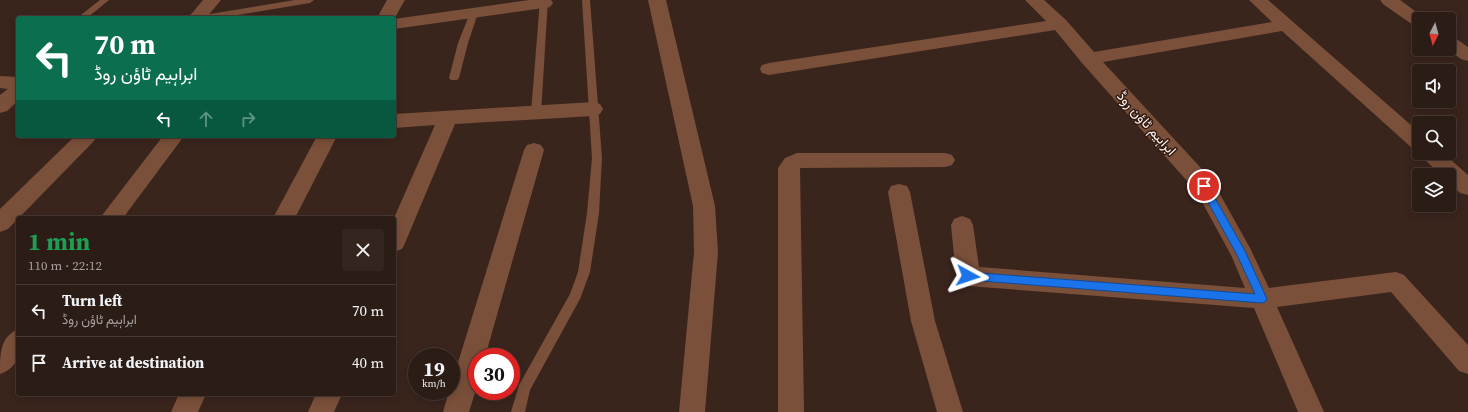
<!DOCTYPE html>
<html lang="en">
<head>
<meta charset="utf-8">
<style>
  :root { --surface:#2c1c16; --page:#34251f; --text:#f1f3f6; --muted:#a6a1a1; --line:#483a35 }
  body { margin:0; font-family:"Source Serif 4",Vazirmatn,serif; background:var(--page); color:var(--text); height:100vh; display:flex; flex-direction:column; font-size:15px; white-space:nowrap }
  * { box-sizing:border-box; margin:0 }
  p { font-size:13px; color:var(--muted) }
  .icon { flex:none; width:22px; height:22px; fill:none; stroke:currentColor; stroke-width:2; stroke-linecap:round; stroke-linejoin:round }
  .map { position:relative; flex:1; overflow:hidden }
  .panel { position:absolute; left:16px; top:216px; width:380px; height:180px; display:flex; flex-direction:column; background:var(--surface); border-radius:4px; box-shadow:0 2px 10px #0003,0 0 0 1px var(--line) }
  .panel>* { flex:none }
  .guide { position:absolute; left:16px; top:16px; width:380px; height:122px; border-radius:4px; box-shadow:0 2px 10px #0003,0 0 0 1px var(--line); background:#0b6e4f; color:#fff; overflow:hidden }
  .needle { width:26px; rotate:186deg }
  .tools { position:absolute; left:1412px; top:12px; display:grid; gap:8px }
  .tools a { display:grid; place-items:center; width:44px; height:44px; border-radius:4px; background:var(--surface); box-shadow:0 2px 10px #0003,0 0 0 1px var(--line); font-size:20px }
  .speed { position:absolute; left:408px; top:348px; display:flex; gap:8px; font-size:20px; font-weight:700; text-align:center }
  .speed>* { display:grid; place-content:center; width:52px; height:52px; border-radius:50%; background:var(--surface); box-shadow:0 2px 10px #0003,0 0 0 1px var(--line); line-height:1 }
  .speed small { font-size:10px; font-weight:400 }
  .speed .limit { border:6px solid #d22; background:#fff; color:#111 }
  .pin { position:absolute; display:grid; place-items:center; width:34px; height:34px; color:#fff; margin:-17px; border:2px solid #fff; border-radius:50%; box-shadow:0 1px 4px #0007 }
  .me { position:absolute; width:44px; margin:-22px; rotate:95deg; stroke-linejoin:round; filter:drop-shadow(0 0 3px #0008) }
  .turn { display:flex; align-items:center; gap:14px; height:84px; padding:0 12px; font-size:18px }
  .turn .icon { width:52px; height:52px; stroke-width:2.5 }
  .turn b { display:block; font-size:28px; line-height:34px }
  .lanes { display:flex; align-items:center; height:38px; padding:0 12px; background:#0003; justify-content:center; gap:20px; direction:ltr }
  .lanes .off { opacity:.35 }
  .round { display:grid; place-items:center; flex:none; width:42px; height:42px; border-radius:4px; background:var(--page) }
  .summary { display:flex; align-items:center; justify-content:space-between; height:68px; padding:0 12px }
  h1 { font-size:24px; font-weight:700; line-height:30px; color:#1e9e55 }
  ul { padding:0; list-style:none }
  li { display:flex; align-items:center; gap:12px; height:52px; padding:0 12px; border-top:1px solid var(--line) }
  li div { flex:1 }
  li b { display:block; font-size:15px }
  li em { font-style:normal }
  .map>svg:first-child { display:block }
</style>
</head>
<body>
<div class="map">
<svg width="1468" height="412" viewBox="0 0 1468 412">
  <rect width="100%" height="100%" fill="#3a251d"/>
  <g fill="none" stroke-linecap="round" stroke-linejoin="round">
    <!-- lane -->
    <g fill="#7b503a" fill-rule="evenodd">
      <path d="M100,0H109L87,18H77Z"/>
      <path d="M295,0H314L310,3L219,18H200L204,15Z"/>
      <path d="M540,0H548L541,113L536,116L531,113Z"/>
      <path d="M582,0H590L602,158L599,213L590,272L580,299L530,390L525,412H511L519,385L570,294L578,272L587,213L592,158Z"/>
      <path d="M474,10L478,13L468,43L459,78L457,80H451L449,78L458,43L470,13Z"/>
    </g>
    <!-- street -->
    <g fill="#7b503a" fill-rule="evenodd">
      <path d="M203,0H221L206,18H188Z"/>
      <path d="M387,0H405L394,19L529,0H551L553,3L550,7L544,8L394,29V18H377Z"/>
      <path d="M648,0H666L715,206L718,252L705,412H679L694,252L693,206Z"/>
      <path d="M1025,0H1044L1066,20L1094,52L1272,22L1249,0H1268L1419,132V150L1412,148L1282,31L1103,62L1212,180L1250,248L1269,288L1396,272L1404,275L1468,345V374L1459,371L1391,292L1277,307L1324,412H1298L1254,308L968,286L960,283L956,276L951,225L954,219L962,216L970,219L973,225L979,267L1245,288L1231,255L1196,191L1082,63L1055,30L769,75L762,73L760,69L762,65L769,63L1046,21Z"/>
      <path d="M1380,0H1400L1426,19H1419V26L1413,25L1383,4Z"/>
      <path d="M1449,36L1455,38L1468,47V61L1461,59L1447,49H1449Z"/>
      <path d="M0,76L18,77V101L7,111L0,113V95L8,89L0,88Z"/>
      <path d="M593,102L600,104L603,109L600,114L593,116L455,124L405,243L402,249L394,252V218L435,125L394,128V114Z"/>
      <path d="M75,136H97L94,141L8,229L0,232V209Z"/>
      <path d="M163,136H184L123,218H100Z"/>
      <path d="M317,136H337L295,218H273Z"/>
      <path d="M534,143L541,145L544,150L485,357H477V386L469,412H443L449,391H451V385L524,150L527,145Z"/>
      <path d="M797,153H945L952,155L955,160L952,165L945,167L800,168L804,412H778V168L785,158Z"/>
      <path d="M1420,153H1443L1468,175V195L1460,193L1449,182V175H1441L1423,158Z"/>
      <path d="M899,184L907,186L910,192L935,321L963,412H937L911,321L888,192L891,186Z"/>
      <path d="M18,329C18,349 23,366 0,374C0,354 0,337 18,329Z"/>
      <path d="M179,394H206L198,412H171Z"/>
      <path d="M316,394H342L334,412H308Z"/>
    </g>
  </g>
  <!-- route -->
  <path fill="#1a73e8" stroke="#114b97" d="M1204,183L1207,184L1245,251L1267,299L1265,302L1262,303L968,280L964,279L963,276L964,273L968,272L1255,294L1237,255L1199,186Z"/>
  <g text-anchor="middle" stroke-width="3" stroke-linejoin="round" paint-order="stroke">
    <!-- street labels -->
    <g font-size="14" fill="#fff0ea" stroke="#301b13">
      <text transform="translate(1147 123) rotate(48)" y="5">ابراہیم ٹاؤن روڈ</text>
    </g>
  </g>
</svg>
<div class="tools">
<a><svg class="needle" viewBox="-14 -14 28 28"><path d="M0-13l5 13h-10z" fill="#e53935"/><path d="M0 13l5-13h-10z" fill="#a6a1a1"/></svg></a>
<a><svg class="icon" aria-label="sound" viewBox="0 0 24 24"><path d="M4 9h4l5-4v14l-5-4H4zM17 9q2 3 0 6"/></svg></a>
<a><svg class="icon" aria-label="search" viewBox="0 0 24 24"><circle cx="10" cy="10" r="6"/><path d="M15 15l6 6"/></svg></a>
<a><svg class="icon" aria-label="layers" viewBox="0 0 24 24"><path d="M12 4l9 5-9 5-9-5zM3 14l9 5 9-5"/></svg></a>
</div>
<div class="speed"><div>19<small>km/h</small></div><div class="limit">30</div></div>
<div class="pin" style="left:1204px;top:186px;background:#d93025"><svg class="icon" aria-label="arrive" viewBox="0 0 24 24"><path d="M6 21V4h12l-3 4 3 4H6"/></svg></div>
<svg class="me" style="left:968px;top:276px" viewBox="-20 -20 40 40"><path d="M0-17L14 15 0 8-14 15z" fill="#1a73e8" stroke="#fff" stroke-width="4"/></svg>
<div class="guide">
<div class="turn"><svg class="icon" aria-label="left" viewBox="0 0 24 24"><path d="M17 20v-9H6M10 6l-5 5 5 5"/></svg><div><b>70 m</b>ابراہیم ٹاؤن روڈ</div></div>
<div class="lanes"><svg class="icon" aria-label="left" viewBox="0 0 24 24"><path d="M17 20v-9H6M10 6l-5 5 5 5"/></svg><svg class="icon off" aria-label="ahead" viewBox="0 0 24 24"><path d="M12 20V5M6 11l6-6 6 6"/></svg><svg class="icon off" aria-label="right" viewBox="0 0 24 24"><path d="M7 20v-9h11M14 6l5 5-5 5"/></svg></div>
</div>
<section class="panel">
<div class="summary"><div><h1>1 min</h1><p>110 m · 22:12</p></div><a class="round"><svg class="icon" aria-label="close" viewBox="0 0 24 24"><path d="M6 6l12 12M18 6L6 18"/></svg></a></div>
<ul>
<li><svg class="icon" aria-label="left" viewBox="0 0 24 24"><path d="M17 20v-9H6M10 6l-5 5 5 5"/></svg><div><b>Turn left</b><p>ابراہیم ٹاؤن روڈ</p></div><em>70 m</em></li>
<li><svg class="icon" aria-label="arrive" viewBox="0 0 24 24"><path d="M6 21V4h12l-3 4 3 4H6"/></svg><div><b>Arrive at destination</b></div><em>40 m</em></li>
</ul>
</section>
</div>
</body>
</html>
